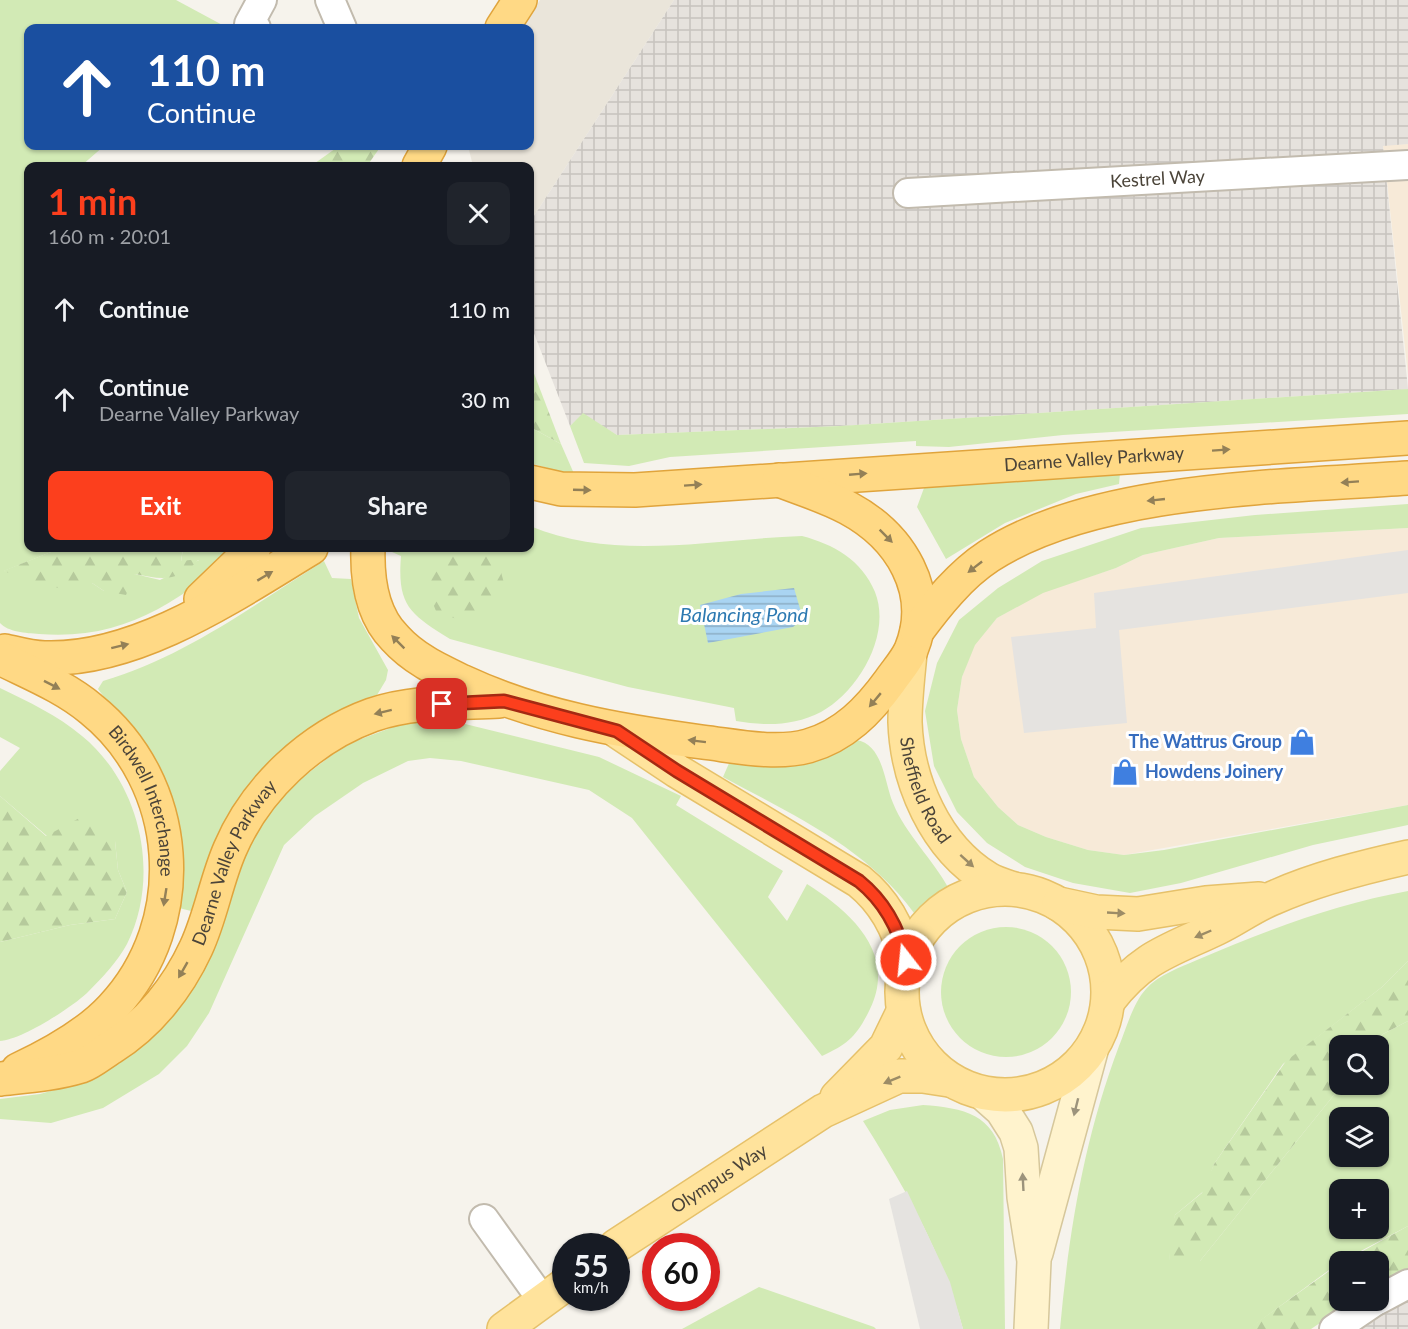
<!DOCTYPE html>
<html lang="en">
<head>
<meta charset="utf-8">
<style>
  :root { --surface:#171b24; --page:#20242c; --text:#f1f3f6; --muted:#9ea1a6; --accent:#fc3f1d }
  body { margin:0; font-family:Lato,sans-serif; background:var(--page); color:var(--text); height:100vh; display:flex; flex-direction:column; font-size:22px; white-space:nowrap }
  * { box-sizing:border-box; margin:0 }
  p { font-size:20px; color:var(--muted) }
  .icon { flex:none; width:33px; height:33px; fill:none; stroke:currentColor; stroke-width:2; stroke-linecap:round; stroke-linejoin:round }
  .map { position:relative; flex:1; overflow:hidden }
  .details { position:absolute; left:24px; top:162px; width:510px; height:390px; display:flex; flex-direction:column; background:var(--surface); border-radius:12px; box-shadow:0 2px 4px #0004 }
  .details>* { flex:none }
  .top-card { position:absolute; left:24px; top:24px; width:510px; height:126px; border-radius:12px; box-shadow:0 2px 4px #0004; background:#1a4fa0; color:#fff; overflow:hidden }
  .tools { position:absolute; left:1329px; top:1035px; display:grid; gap:12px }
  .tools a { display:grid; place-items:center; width:60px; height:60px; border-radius:12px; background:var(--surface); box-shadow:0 2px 4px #0004; font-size:30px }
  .speed { position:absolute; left:552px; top:1233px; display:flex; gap:12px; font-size:30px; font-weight:700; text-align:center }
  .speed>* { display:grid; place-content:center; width:78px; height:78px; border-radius:50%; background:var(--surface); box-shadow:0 2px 4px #0004; line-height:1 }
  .speed small { font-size:15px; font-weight:400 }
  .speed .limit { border:9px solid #d22; background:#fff; color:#111 }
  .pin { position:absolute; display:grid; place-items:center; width:51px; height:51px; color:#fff; margin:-26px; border-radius:12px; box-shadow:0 3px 9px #0006 }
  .me { position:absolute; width:66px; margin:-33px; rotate:344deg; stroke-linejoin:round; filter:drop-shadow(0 0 4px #0008) }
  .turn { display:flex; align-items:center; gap:21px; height:126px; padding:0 24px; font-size:27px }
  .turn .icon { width:78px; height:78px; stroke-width:2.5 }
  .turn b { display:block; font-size:42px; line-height:51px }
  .round { display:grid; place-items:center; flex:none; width:63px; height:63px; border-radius:12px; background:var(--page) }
  .headline { display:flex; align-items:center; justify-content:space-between; height:102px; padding:0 24px }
  h1 { font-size:36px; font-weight:700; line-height:45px; color:var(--accent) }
  .button { display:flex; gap:12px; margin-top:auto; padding:12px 24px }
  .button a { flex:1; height:69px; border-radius:12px; background:var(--accent); color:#fff; font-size:24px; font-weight:700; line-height:69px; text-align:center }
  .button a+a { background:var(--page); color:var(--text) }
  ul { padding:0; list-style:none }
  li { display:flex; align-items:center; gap:18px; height:90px; padding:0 24px }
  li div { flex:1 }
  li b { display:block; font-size:22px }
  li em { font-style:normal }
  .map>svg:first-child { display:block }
</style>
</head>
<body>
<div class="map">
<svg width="1408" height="1329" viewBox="0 0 1408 1329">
  <defs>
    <pattern id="industrial-grid" width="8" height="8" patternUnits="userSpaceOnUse" patternTransform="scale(1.5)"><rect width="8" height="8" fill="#e6e2dd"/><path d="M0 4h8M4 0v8" fill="none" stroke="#c7c3be"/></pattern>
    <pattern id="forest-firs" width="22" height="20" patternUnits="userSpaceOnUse" patternTransform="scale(1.5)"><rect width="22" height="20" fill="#d2eab5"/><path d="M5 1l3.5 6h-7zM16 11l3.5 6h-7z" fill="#b6ca9c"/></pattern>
    <pattern id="water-rules" width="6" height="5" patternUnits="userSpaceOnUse" patternTransform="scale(1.5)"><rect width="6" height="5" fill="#a9d4f2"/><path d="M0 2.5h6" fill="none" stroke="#8caec5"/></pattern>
  </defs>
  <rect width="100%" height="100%" fill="#f6f3ec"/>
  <!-- residential -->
  <path fill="#eae5da" d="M540,0H674L530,222V166H473L468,146H530V28H523Z"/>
  <!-- commercial -->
  <g fill="#f7ead8">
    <path d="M1408,144V375L1383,145Z"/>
    <path d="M1408,528V805L1124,855L1088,850L1046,837L1018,825L998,807L974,777L961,739L957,710L962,677L974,645L997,618L1043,592L1116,568L1143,555L1219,538Z"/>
  </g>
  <!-- industrial -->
  <g fill="url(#industrial-grid)">
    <path d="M674,0H1408V144L1383,146L1408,389L840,426L617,435L583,414L570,426L530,323V222Z"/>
    <path d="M1408,1299V1329H1362Z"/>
  </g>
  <!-- grass -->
  <g fill="#d2eab5" fill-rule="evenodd">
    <path d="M0,0H176L228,28H28V146H104L81,166H28V548H61L4,571L92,583L104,591L135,574L160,580L199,560L181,562L183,548H243C180,600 126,641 39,634C26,633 8,632 0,623Z"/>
    <path d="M1408,389V414L1063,435L949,447L916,446V441L670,457L629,466L584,463L570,426L583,413L617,435L840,426Z"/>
    <path d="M530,427L561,444L575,476L530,463Z"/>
    <path d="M1120,473L1119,484L1076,494L1005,523L946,559L917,507L924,488Z"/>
    <path d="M1408,504V528L1219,538L1143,555L1116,568L1043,593L997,618L975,645L962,677L957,710L961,739L974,777L998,807L1018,825L1046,837L1088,850L1124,855L1164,850L1408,805V825L1313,845L1181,883L1130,893L1073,883L1025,867L987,843L957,812L934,766L925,711L937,663L959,620L998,588L1042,561L1141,528L1255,515Z"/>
    <path d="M530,526C615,562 712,539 802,536C833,544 862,560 875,592C892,635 858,692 821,712C794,726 765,726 736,721L734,708L628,687L450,639C410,614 397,606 401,556L392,552L394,548H530Z"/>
    <path d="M324,561L332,578L351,579L359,618L388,670L386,680L377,695L339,711L305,734L195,912L179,908C186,853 178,797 148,749C134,727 113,710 98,689L103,681C185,657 252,606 324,561Z"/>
    <path d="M0,688C29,702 57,715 82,736C141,784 161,876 127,944C117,962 102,978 87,993C71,1008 21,1040 0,1041V942L70,925L115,919L127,892L118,870L115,841L47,836L0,796V771L20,748L0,737Z"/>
    <path d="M431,718L461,723L599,757L681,796L676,805L783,871L768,897L787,921L807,884C851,912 897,953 870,1009C857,1036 848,1044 822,1056L632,818L589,790L461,761L430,758L408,761L363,783L315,816L284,845L209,1013L187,1046L159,1074L103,1108L51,1123L0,1119V1099L40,1094L75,1084L135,1052L163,1023L261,824L278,802L294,784L345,745L404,723Z"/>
    <path d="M856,740C883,744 884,781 893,803C906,835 933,859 949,889C945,899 925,915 914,913C867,848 791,814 723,777L730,761Z"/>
    <path d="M1408,891V961L1382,987L1283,1064L1214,1164L1205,1190L1175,1215L1169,1260L1200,1261L1342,1085L1378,1084V1046L1373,1045L1383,1034L1408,1021V1226L1340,1262L1249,1329H1060C1069,1231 1084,1139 1119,1046C1126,1029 1133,1003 1146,989C1158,975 1181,967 1197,960C1264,931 1336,904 1408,891ZM1340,1118H1378V1156H1340ZM1340,1190H1378V1228H1340Z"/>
    <circle cx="1006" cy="992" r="65"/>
    <path d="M923,1105C964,1108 994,1114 1003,1159L1005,1329H963C942,1252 905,1188 863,1121L890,1110Z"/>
    <path d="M759,1287L874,1327L876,1329H682Z"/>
  </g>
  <!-- forest -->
  <g fill="url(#forest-firs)">
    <path d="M339,146H381L367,166H311Z"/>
    <path d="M530,363L561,444L530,427Z"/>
    <path d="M61,548H183L181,561L199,559C179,582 163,580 135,574L126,595L104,591L92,583L71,592L3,571Z"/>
    <path d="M428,548L495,549L506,591L495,611L469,624L436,611L424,581Z"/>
    <path d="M0,796L46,836L85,815L115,841L118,870L127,892L115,919L70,925L0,942Z"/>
    <path d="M1408,961V1021L1383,1034L1373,1045L1340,1046V1084L1342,1085L1200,1261H1169L1170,1233L1175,1215L1202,1193L1214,1164L1286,1061L1382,987Z"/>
    <path d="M1408,1226V1269L1379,1284L1378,1262H1343Z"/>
    <path d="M1339,1264L1340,1300L1353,1301L1311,1329H1248Z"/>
  </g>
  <!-- parking -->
  <g fill="#e5e3e0">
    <path d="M1408,550V593L1119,630L1127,723L1024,733L1011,637L1096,628L1094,593Z"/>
    <path d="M907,1191L950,1282L963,1329H920L889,1199Z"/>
  </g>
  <!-- water -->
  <path fill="url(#water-rules)" d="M794,588L803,619L793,627L708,643L700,605L741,594Z"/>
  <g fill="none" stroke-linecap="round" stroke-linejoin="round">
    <defs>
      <g id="minor">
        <path d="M330,0L342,28"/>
        <path d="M256,28L249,24L262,0"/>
        <path id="s1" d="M908,193L1408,165"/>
        <path d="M484,1219L543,1301"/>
        <path d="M1378,1300L1408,1284"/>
        <path d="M1334,1329L1377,1300"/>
      </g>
      <g id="secondary">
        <path d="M984,1094L1002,1110L1016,1132L1021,1148L1024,1197L1034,1261L1031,1329"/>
        <path d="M1036,1253L1091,1051"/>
      </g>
      <g id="primary">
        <path id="s2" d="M910,653C908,675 905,699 905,722C907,781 935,847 988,879C996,884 1006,886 1014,889"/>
        <path d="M617,731L677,771L859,881C885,902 899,928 906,960"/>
        <circle cx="1005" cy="992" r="103"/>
        <path d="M1059,904L1096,912L1138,914L1206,903L1259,899"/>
        <path d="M1109,1000C1143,956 1169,951 1217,928C1236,919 1253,906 1273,898C1315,879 1363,867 1408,857"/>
        <path d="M837,1097L886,1047L903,1012"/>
        <path id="s3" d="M616,1246L823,1111L899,1076H923L949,1080"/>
        <path d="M504,1329L566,1284"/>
      </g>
      <g id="trunk">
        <path d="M502,28L520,0"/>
        <path d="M419,166L430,146"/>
        <path id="s4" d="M530,482L561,489L635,490L1408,438"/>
        <path d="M368,548C367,579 372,615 395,638C413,658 436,669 461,681C538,717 618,731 702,742C736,746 775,755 808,746C844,736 869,710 890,681C897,671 906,661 911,650C935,591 900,536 848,508C826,496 802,489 779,480"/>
        <path d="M201,599L254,548"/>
        <path d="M917,631C937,604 960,575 989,556C1096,487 1283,487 1408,478"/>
        <path d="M5,651C18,654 32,658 45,658C138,661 235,594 311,548"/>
        <path id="s5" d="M0,658C30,673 65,687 91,709C182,782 193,922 112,1008C88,1034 50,1055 18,1070"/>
        <path id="s6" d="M0,1079C27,1076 55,1074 81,1066C92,1062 102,1053 112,1047C149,1024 178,987 196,948C211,916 216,881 230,849C256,788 311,737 372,715C412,701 457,703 499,701"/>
      </g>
    </defs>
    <!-- minor casing -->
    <use href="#minor" stroke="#c2bbae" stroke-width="32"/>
    <!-- secondary casing -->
    <use href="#secondary" stroke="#d6c79b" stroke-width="36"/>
    <!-- primary casing -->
    <use href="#primary" stroke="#e6c16a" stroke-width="36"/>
    <!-- trunk casing -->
    <use href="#trunk" stroke="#e0a43c" stroke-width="36"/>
    <!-- minor -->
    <use href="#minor" stroke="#fff" stroke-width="28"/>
    <!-- secondary -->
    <use href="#secondary" stroke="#fff3cd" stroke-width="33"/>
    <!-- primary -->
    <use href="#primary" stroke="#ffe39c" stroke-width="33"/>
    <!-- trunk -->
    <use href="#trunk" stroke="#ffd985" stroke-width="33"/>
  </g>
  <!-- one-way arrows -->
  <defs><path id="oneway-solid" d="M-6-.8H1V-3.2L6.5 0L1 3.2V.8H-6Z" transform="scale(1.5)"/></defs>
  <g fill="#938057">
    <use href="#oneway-solid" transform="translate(1221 450) rotate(-4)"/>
    <use href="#oneway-solid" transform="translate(858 474) rotate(-5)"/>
    <use href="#oneway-solid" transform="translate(1350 482) rotate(176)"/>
    <use href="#oneway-solid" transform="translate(693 485) rotate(-4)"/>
    <use href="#oneway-solid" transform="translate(582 490) rotate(2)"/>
    <use href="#oneway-solid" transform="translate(1156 500) rotate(174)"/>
    <use href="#oneway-solid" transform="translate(886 536) rotate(45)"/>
    <use href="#oneway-solid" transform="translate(975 567) rotate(142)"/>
    <use href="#oneway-solid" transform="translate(265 576) rotate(-31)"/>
    <use href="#oneway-solid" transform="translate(398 642) rotate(-135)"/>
    <use href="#oneway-solid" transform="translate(120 646) rotate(-14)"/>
    <use href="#oneway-solid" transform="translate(52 685) rotate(27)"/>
    <use href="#oneway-solid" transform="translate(875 700) rotate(130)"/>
    <use href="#oneway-solid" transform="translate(383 712) rotate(166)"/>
    <use href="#oneway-solid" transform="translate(697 741) rotate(-173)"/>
    <use href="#oneway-solid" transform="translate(165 897) rotate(99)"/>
    <use href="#oneway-solid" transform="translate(183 970) rotate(120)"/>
  </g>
  <g fill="#9c8c66">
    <use href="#oneway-solid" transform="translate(967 861) rotate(42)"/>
    <use href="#oneway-solid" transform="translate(1116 913) rotate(3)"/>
    <use href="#oneway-solid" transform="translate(1203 934) rotate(157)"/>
    <use href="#oneway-solid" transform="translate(892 1080) rotate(158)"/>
  </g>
  <g fill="#9c937c">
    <use href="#oneway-solid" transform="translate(1076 1107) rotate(104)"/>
    <use href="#oneway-solid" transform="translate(1023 1182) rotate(-93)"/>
  </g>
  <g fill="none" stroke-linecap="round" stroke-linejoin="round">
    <defs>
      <path id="route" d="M442,704L504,701L617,731L677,771L859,881C885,902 899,928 906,960"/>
    </defs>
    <!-- route casing -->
    <use href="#route" stroke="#a42913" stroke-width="15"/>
    <!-- route -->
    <use href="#route" stroke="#fc3f1d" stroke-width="10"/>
  </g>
  <!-- icons -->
  <defs>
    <symbol id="shop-bare" viewBox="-9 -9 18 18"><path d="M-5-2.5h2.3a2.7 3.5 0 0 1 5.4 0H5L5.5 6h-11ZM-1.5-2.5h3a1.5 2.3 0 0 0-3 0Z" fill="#3f7fe0" stroke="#fff" stroke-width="2.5" paint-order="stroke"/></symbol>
  </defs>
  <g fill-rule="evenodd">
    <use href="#shop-bare" x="1283" y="723" width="38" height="38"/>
    <use href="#shop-bare" x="1106" y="753" width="38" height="38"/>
  </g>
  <g text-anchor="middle" stroke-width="6" stroke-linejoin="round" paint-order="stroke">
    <!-- street labels -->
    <g font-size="18" fill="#4b4439" stroke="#fff">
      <text dy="6" stroke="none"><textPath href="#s1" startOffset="250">Kestrel Way</textPath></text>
      <text dy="6" stroke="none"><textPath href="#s4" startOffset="566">Dearne Valley Parkway</textPath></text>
      <text dy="6" stroke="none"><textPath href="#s2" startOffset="141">Sheffield Road</textPath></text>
      <text dy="6" stroke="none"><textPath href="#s5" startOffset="214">Birdwell Interchange</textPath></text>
      <text dy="6" stroke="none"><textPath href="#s6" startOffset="344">Dearne Valley Parkway</textPath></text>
      <text dy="6" stroke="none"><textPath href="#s3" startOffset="123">Olympus Way</textPath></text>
    </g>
    <!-- shop labels -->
    <g font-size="18" font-weight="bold" fill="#366cbe" stroke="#fff" text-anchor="end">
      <text x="1282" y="748">The Wattrus Group</text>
      <text x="1145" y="778" text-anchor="start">Howdens Joinery</text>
    </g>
    <!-- water labels -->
    <g font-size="20" font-style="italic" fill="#2e7ab2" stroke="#fff">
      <text x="744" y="622">Balancing Pond</text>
    </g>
  </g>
</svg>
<div class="tools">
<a><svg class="icon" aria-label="search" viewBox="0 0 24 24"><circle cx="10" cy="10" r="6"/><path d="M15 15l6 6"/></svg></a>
<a><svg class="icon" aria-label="layers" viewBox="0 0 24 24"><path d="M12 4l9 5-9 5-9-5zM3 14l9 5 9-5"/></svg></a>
<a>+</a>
<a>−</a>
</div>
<div class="speed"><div>55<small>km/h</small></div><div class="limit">60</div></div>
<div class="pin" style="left:442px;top:704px;background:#d93025"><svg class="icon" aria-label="arrive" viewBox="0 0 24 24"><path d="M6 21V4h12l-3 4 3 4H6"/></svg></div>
<svg class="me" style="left:906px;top:960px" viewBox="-20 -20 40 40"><circle r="17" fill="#fc3f1d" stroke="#fff" stroke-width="3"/><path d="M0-11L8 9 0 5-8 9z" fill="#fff"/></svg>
<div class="top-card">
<div class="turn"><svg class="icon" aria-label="ahead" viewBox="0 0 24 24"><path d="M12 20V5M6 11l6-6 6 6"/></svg><div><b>110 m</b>Continue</div></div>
</div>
<section class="details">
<div class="headline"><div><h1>1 min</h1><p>160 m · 20:01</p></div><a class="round"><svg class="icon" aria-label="close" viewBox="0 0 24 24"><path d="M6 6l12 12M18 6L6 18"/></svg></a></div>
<ul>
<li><svg class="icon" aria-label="ahead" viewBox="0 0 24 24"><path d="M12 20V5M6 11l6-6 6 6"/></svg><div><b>Continue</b></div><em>110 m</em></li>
<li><svg class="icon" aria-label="ahead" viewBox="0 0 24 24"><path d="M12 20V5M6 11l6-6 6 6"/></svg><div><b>Continue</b><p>Dearne Valley Parkway</p></div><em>30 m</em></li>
</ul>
<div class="button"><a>Exit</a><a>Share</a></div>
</section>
</div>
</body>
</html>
